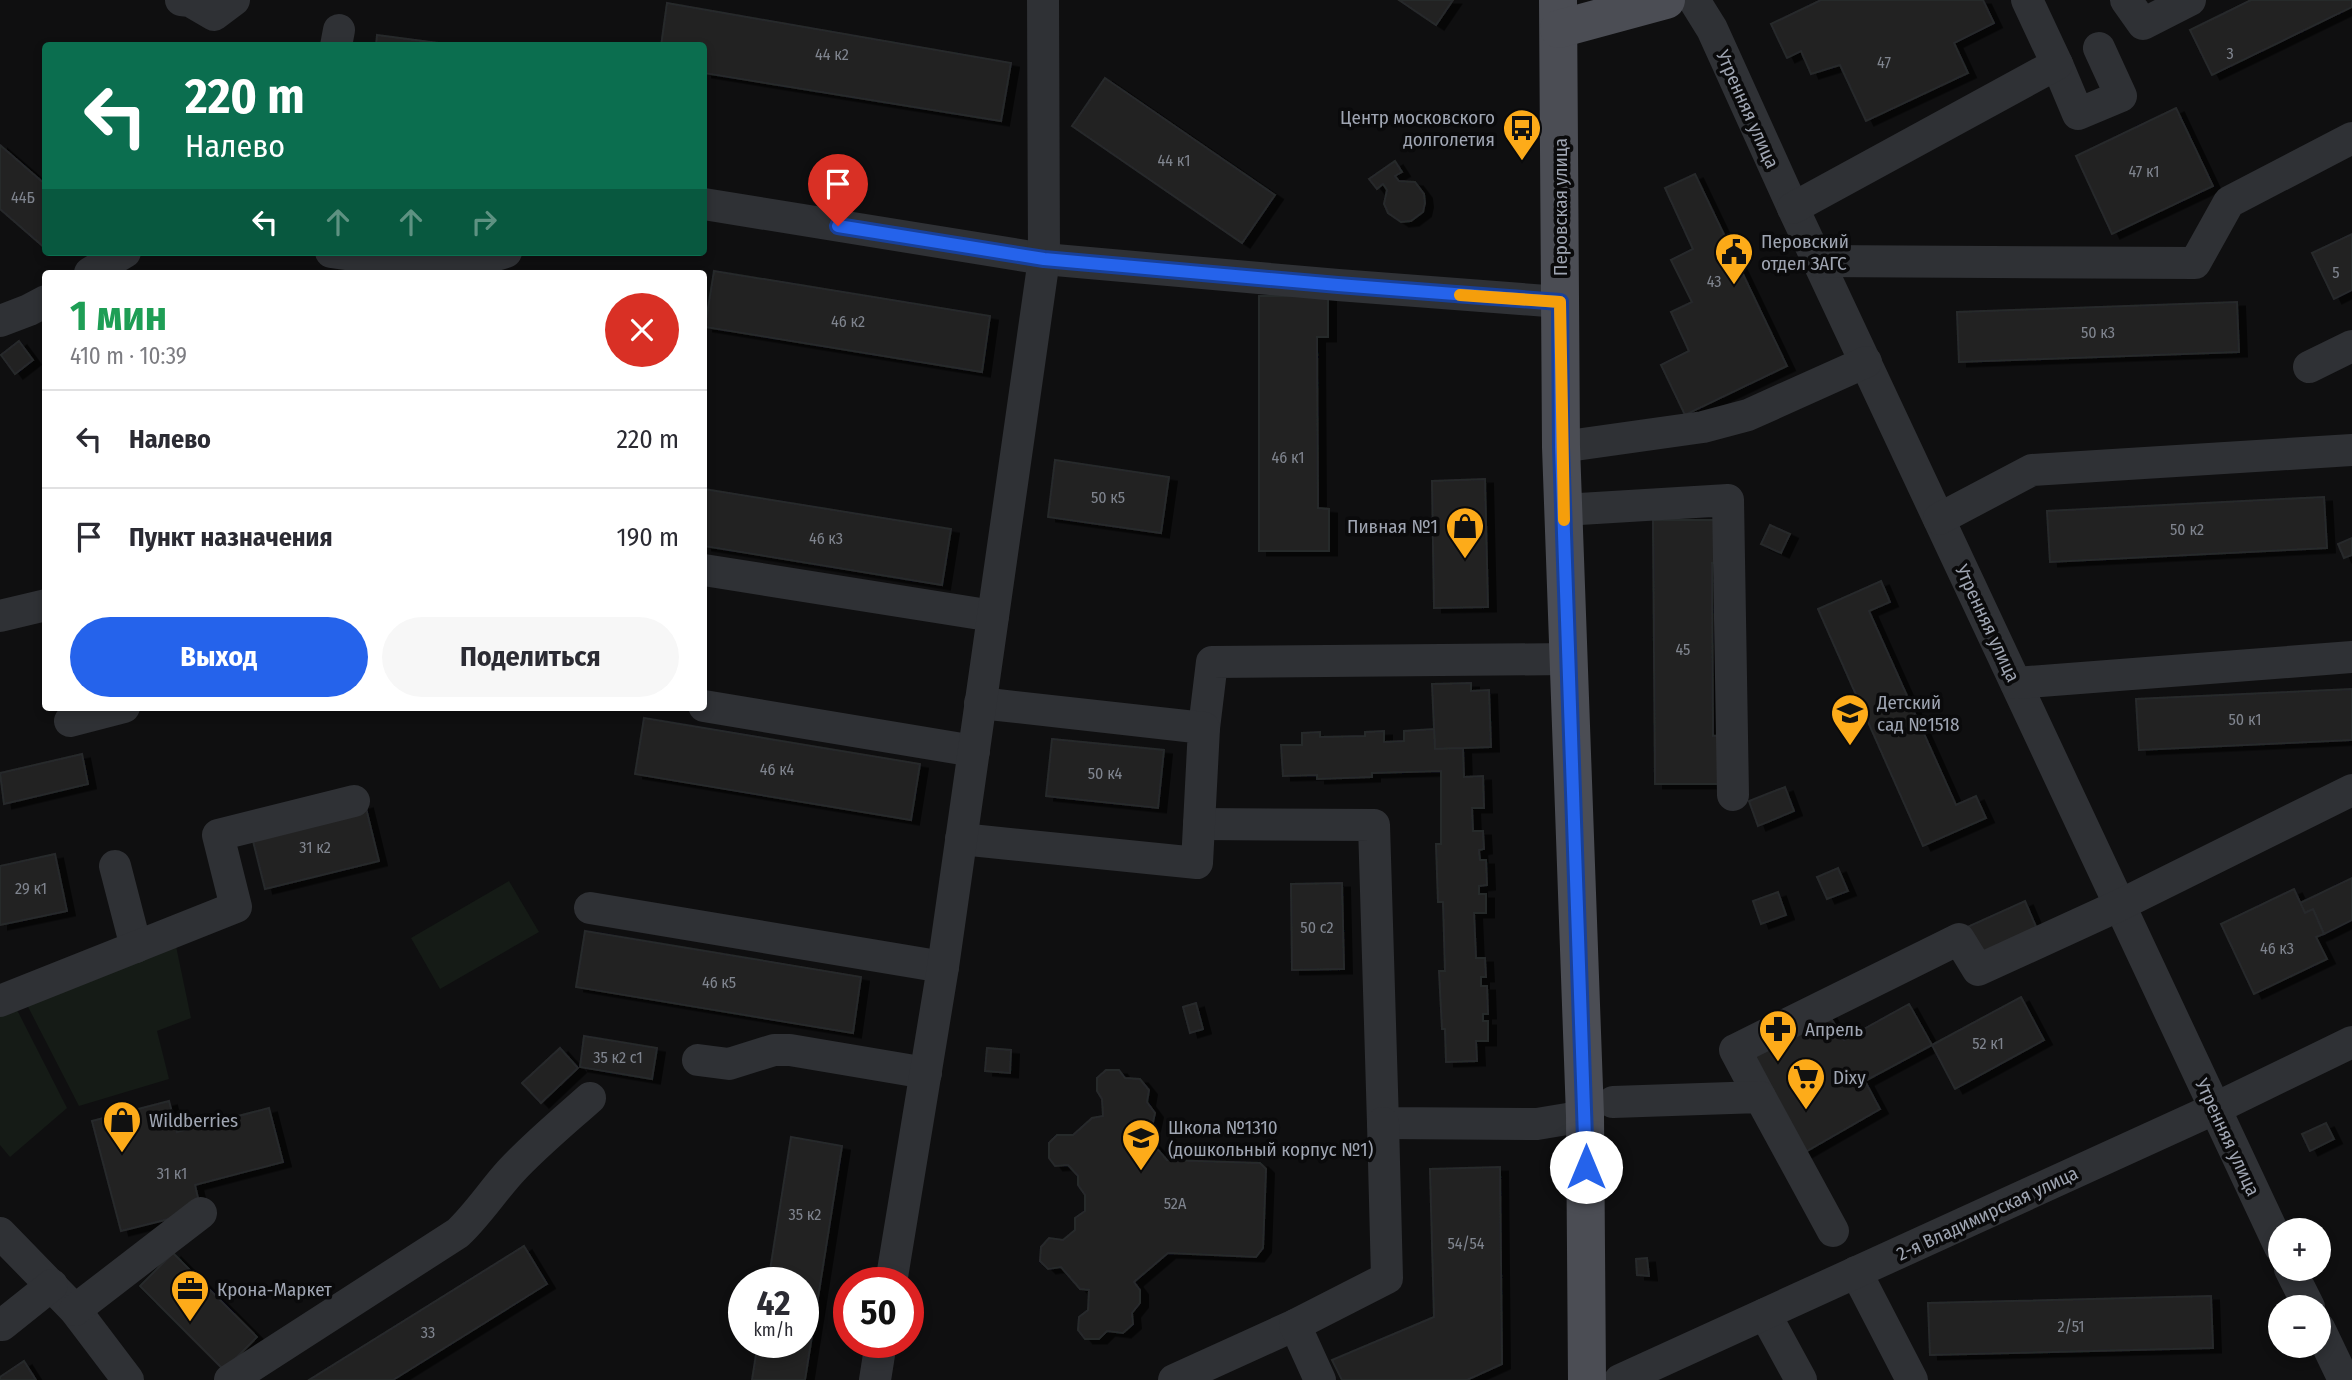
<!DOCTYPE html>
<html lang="ru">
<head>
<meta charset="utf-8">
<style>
  :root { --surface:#fff; --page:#f7f7f7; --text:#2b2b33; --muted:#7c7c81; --line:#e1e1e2; --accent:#2563eb }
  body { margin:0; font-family:"Fira Sans Condensed",sans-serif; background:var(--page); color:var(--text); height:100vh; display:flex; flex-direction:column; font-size:26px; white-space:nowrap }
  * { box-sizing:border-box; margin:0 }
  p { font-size:23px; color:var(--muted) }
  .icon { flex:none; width:38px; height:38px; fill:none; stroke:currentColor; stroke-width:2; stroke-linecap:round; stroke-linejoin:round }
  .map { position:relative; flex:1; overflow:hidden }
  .details { position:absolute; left:42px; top:270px; width:665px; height:441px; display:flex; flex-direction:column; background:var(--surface); border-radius:7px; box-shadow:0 4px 10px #0003 }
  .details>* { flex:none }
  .hud { position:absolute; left:42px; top:42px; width:665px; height:214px; border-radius:7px; box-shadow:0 4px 10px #0003; background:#0b6e4f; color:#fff; overflow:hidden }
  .buttons { position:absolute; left:2268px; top:1218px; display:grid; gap:14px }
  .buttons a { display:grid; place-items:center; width:63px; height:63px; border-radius:50%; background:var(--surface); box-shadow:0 4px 10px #0003; font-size:35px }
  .speed { position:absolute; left:728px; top:1267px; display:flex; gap:14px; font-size:35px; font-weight:700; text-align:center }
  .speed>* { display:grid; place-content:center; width:91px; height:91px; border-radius:50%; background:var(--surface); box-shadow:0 4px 10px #0003; line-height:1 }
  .speed small { font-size:18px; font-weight:400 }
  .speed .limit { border:10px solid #d22; background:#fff; color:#111 }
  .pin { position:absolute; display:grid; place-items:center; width:60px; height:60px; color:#fff; margin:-72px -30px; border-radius:50% 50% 50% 0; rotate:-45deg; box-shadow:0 0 7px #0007 }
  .pin .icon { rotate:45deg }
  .me { position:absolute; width:77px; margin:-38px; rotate:0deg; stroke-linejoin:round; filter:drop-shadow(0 0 5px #0008) }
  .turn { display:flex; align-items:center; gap:24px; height:147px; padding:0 28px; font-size:32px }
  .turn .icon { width:91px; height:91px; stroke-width:2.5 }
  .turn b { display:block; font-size:49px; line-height:60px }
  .lanes { display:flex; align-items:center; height:66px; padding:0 28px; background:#0003; justify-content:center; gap:35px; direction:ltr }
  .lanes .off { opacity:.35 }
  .round { display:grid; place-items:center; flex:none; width:74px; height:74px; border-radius:37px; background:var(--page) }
  .overview { display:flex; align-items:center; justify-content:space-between; height:119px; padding:0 28px }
  h1 { font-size:42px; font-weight:700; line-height:52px; color:#1e9e55 }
  .action { display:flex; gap:14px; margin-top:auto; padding:14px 28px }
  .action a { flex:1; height:80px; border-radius:42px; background:var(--accent); color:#fff; font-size:28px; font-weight:700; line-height:80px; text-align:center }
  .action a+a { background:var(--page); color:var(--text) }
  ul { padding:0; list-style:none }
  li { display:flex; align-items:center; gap:21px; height:98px; padding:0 28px; border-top:2px solid var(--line) }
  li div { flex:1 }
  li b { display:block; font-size:26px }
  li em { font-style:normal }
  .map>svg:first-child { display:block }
</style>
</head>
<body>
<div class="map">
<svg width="2352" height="1380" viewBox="0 0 2352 1380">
  <defs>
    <filter id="shadow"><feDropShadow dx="8" dy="4.5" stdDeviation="0" flood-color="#0009"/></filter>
  </defs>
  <rect width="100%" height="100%" fill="#0f0f10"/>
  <!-- green -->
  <g fill="#151b16">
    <path d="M509,881L539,932L440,989L411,938Z"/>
    <path d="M176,946L191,1018L157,1031L169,1079L79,1106L23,997Z"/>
    <path d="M13,1002L67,1108L10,1157L0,1145V1008Z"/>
  </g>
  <!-- building -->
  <g fill="#222224" stroke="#28292c" stroke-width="2" filter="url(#shadow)">
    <path d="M1399,0H1453L1436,25Z"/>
    <path d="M1821,0H1983L1994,23L1954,43L1968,73L1866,121L1840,65L1811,74L1801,51L1787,58L1771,24Z"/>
    <path d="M2251,0H2352V7L2212,75L2190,30Z"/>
    <path d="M667,3L1011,63L1001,121L704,73V46H661Z"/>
    <path d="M377,35L445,44V46H376Z"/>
    <path d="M1105,78L1275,195L1242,243L1072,126Z"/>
    <path d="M2176,108L2213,186L2112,234L2076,156Z"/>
    <path d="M0,145L46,185V249L0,209Z"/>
    <path d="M1395,161L1402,172L1395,176L1399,181L1415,182L1424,194L1425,203L1423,212L1411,221L1401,222L1388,213L1384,204L1387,190L1383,184L1377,189L1369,179Z"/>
    <path d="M1695,174L1787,366L1685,415L1661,365L1689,351L1671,312L1692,302L1671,260L1693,249L1665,188Z"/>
    <path d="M2352,234V290L2334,299L2312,253Z"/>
    <path d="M714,271L990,316L982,372L705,327Z"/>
    <path d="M1259,296H1328V337H1317L1318,508L1329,509V551H1259Z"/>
    <path d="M2237,302L2239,352L1959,362L1957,312Z"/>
    <path d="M19,341L33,360L15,374L1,355Z"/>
    <path d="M1055,460L1169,477L1161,533L1048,517Z"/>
    <path d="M1485,479L1488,607L1434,608L1432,481Z"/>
    <path d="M704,489L951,529L942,585L704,546Z"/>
    <path d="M2324,497L2327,548L2050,562L2047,511Z"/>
    <path d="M1653,520H1723L1724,563H1712L1713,736L1725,735V784H1655Z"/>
    <path d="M1770,525L1790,534L1781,553L1761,544Z"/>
    <path d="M2352,538V555L2344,558L2338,544Z"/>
    <path d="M1881,581L1890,602L1869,611L1956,805L1976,796L1986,818L1923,846L1818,609Z"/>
    <path d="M1471,683V691L1489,690L1491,747L1435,749L1432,684Z"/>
    <path d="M2352,689V740L2139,750L2136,699Z"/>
    <path d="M644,718L920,764L911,820L635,774Z"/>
    <path d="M1434,729L1435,749L1463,748L1464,777L1483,776L1484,808H1472L1473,831H1483L1484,849L1479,850L1480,860H1486L1487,885L1479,886V894H1486V913H1474L1476,958H1485L1486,977H1481V986H1487L1488,1014H1483V1021H1488V1041H1476L1477,1061L1446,1062L1445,1029H1442L1439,971H1445L1443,902H1438L1436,844H1441V771L1372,773V777L1317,779V775L1283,776L1281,745H1302V733L1320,732V737L1365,736V732L1384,731V742L1404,741V731Z"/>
    <path d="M1052,739L1164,750L1158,808L1046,796Z"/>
    <path d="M82,754L88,784L4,804L0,773Z"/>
    <path d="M1785,787L1794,811L1758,826L1749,801Z"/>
    <path d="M365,804L379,861L265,889L251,833Z"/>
    <path d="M55,854L67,911L0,925V866Z"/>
    <path d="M1838,868L1848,891L1827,899L1817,877Z"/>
    <path d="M2352,878V920L2324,934L2313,909L2305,913L2300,903Z"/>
    <path d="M1342,883L1344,969L1292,970L1291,884Z"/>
    <path d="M2294,889L2305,913L2313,909L2324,934L2316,937L2327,959L2254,994L2221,924Z"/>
    <path d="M1778,892L1786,915L1761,924L1753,901Z"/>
    <path d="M2025,901L2037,929L1976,957L1963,929Z"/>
    <path d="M585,931L861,977L853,1033L576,987Z"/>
    <path d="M2021,997L2044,1040L1955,1089L1932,1045Z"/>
    <path d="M1196,1003L1203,1029L1190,1033L1183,1007Z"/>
    <path d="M1909,1004L1932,1045L1865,1081L1880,1109L1800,1155L1750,1056L1828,1013L1844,1040Z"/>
    <path d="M584,1036L657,1048L652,1079L580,1067Z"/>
    <path d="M560,1048L578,1068L541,1103L522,1083Z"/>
    <path d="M987,1048L1011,1050L1010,1073L985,1071Z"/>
    <path d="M1106,1070H1119L1125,1078L1140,1079L1149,1090L1147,1102L1155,1113L1152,1127L1144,1134L1167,1160L1260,1163L1266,1169L1263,1248L1256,1257L1168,1253L1134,1282L1140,1290V1303L1132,1313L1133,1324L1123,1333L1107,1331L1099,1339H1085L1078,1330L1079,1317L1088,1310L1089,1290L1080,1289L1061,1267L1048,1269L1040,1261L1041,1247L1049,1238L1063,1240L1075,1230V1218L1085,1211V1195L1078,1185V1176L1068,1165L1055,1166L1049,1158V1143L1057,1135H1073L1092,1118L1103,1116L1102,1099L1097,1091V1078Z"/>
    <path d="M169,1101L177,1132L269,1108L283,1162L195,1185L201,1211L121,1231L92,1121Z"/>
    <path d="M2326,1123L2334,1139L2310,1151L2302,1134Z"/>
    <path d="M791,1137L842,1146L805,1380H752L758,1342H803V1283H768Z"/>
    <path d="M1500,1167L1502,1364L1467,1380H1342L1332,1360L1434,1317L1430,1169Z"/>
    <path d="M524,1246L547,1284L393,1380H309Z"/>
    <path d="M173,1253L257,1337L224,1370L140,1286Z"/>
    <path d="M1647,1258L1649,1276L1637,1275L1636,1259Z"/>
    <path d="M2211,1296L2213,1348L1930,1355L1928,1303Z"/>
    <path d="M24,1361L36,1380H0V1377Z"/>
  </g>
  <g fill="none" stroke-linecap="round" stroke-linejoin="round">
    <!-- minor -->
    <g stroke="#2f3135" stroke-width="32">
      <path d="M181,0L190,1L214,15L234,0"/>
      <path d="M1694,0L1712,29L1793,208L2280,1247"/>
      <path d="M2126,0L2143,24L2190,0"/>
      <path d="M336,46L339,30"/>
      <path d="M2057,64L2078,114L2121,96L2099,48"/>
      <path d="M704,204L1044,259L1338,285L1560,302"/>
      <path d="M1793,208L2057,64L2027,0"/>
      <path d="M331,252L430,266L463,265L506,252"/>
      <path d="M1818,261L2195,263L2229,202L2352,138"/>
      <path d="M90,273L125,252"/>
      <path d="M0,321L29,310L46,301"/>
      <path d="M2309,367L2352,346"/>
      <path d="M1561,447L1703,427L1748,415L1866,362"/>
      <path d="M1563,510L1728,500L1733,795"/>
      <path d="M1939,519L2032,470L2352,450"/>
      <path d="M704,570L993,616"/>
      <path d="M0,616L46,605"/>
      <path d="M2016,683L2352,657"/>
      <path d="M704,706L974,751"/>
      <path d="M70,721L124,707"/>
      <path d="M1204,728L1212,662L1569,659"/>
      <path d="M1199,824L1374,825L1383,1123L1537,1124L1585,1116"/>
      <path d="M961,839L1197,863L1204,728L980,703"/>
      <path d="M115,866L136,947"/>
      <path d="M590,908L943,967"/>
      <path d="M0,1001L236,907L218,835L354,801"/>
      <path d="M698,1060L729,1064L774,1050H790L926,1073"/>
      <path d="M1760,1097L1735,1050L1959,939L1978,970L2120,905L2352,790"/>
      <path d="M1613,1102L1760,1097L1833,1231"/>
      <path d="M0,1233L75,1310L128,1380"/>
      <path d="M2290,1269L2309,1307"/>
      <path d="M1856,1272L1912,1380"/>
      <path d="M891,1283L943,967L1044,259L1043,0"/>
      <path d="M75,1310L201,1213"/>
      <path d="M1765,1314L1801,1380"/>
      <path d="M2,1325L52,1285"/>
      <path d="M2319,1328L2344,1380"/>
      <path d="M230,1380L458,1233C478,1214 492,1192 510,1172C535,1145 563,1122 590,1098"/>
      <path d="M875,1380L881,1342"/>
      <path d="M1174,1380L1295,1325"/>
      <path d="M1320,1380L1295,1325L1387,1278L1383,1123"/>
      <path d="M1620,1380L2214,1109L2352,1042"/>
    </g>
    <!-- major -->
    <g stroke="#4b4d54" stroke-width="38">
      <path d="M1558,0L1561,447L1585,1116L1587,1380"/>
      <path d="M1559,29L1666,0"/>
    </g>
  </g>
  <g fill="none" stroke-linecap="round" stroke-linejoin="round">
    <defs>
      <path id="route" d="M838,226L1044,259L1338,285L1560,302L1561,447L1586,1167"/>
    </defs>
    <!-- route casing -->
    <use href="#route" stroke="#184099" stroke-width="18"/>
    <!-- route -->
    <use href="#route" stroke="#2563eb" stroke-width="12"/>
    <!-- slow -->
    <path stroke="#f59e0b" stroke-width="12" d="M1460,295L1560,302L1564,520"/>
  </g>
  <!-- icons -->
  <defs>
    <symbol id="bus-pin" viewBox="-11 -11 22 30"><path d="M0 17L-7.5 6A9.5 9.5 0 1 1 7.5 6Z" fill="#fdab19" stroke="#0a0a0b"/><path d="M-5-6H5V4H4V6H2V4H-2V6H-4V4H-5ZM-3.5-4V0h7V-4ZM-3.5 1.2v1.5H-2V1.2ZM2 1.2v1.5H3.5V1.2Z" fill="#111"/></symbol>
    <symbol id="civic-pin" viewBox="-11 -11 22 30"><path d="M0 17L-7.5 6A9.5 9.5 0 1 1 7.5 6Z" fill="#fdab19" stroke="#0a0a0b"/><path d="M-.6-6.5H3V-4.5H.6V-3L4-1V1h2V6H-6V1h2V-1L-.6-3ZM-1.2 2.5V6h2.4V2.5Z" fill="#111"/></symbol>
    <symbol id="shop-pin" viewBox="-11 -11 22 30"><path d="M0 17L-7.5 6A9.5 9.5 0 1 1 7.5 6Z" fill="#fdab19" stroke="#0a0a0b"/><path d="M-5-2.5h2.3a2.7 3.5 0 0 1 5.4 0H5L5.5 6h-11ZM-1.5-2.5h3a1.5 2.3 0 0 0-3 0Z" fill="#111"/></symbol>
    <symbol id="school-pin" viewBox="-11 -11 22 30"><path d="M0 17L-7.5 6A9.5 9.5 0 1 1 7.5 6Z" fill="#fdab19" stroke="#0a0a0b"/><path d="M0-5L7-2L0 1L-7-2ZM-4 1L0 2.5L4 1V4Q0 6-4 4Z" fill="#111"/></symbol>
    <symbol id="pharmacy-pin" viewBox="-11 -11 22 30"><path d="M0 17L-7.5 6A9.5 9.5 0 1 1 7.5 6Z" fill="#fdab19" stroke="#0a0a0b"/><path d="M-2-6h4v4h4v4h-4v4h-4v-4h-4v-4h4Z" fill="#111"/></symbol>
    <symbol id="supermarket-pin" viewBox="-11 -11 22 30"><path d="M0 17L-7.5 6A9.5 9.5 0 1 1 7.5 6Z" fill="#fdab19" stroke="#0a0a0b"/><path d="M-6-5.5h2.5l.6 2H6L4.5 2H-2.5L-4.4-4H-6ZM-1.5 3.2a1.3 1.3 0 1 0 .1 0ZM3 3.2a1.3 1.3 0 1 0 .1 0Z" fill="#111"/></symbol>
    <symbol id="office-pin" viewBox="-11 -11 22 30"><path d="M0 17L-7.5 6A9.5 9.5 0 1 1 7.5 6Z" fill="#fdab19" stroke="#0a0a0b"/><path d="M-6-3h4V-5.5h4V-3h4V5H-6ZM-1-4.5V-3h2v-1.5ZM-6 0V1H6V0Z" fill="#111"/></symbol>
  </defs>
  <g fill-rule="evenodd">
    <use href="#bus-pin" x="1500" y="106" width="44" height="60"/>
    <use href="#civic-pin" x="1712" y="230" width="44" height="60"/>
    <use href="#shop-pin" x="1443" y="504" width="44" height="60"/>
    <use href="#school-pin" x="1828" y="691" width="44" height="60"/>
    <use href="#pharmacy-pin" x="1756" y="1007" width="44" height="60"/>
    <use href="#supermarket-pin" x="1784" y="1055" width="44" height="60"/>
    <use href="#shop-pin" x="100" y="1098" width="44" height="60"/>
    <use href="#school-pin" x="1119" y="1116" width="44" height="60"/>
    <use href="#office-pin" x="168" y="1267" width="44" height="60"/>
  </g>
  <g text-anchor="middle" stroke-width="7" stroke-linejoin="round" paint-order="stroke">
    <!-- number labels -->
    <g font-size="16" fill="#7f848e">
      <text x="2230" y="59">3</text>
      <text x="832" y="60">44 к2</text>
      <text x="1884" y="68">47</text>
      <text x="1174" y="166">44 к1</text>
      <text x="2144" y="177">47 к1</text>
      <text x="23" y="203">44Б</text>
      <text x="2336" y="278">5</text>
      <text x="1714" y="287">43</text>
      <text x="848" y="327">46 к2</text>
      <text x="2098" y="338">50 к3</text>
      <text x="1288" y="463">46 к1</text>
      <text x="1108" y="503">50 к5</text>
      <text x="2187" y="535">50 к2</text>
      <text x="826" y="544">46 к3</text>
      <text x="1683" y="655">45</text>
      <text x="2245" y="725">50 к1</text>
      <text x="777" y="775">46 к4</text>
      <text x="1105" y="779">50 к4</text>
      <text x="315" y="853">31 к2</text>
      <text x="31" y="894">29 к1</text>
      <text x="1317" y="933">50 с2</text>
      <text x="2277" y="954">46 к3</text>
      <text x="719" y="988">46 к5</text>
      <text x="1988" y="1049">52 к1</text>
      <text x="618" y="1063">35 к2 с1</text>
      <text x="172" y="1179">31 к1</text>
      <text x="1175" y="1209">52А</text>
      <text x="805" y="1220">35 к2</text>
      <text x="1466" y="1249">54/54</text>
      <text x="2071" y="1332">2/51</text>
      <text x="428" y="1338">33</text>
    </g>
    <!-- street labels -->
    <g font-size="19" fill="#9fa5b2" stroke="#0a0a0b">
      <text transform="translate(1748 109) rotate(66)" y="7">Утренняя улица</text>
      <text transform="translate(1560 207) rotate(-90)" y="7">Перовская улица</text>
      <text transform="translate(1988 623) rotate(65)" y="7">Утренняя улица</text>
      <text transform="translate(2228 1137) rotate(65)" y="7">Утренняя улица</text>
      <text transform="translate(1987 1213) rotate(-25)" y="7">2-я Владимирская улица</text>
    </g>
    <!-- poi labels -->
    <g font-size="19" fill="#9fa5b2" stroke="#0a0a0b" text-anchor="start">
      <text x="1495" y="124" text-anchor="end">Центр московского<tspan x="1495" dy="22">долголетия</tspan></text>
      <text x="1761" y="248">Перовский<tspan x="1761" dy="22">отдел ЗАГС</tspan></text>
      <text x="1438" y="533" text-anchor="end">Пивная №1</text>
      <text x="1877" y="709">Детский<tspan x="1877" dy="22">сад №1518</tspan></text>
      <text x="1805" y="1036">Апрель</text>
      <text x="1833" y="1084">Dixy</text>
      <text x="149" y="1127">Wildberries</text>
      <text x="1168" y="1134">Школа №1310<tspan x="1168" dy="22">(дошкольный корпус №1)</tspan></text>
      <text x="217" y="1296">Крона-Маркет</text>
    </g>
  </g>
</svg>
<div class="buttons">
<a>+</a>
<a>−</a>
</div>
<div class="speed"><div>42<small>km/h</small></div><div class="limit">50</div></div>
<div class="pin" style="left:838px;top:226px;background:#d93025"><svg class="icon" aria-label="arrive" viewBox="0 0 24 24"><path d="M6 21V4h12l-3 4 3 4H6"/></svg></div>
<svg class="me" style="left:1586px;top:1167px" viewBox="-20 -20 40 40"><circle r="19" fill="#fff"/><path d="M0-13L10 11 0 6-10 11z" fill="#2563eb"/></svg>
<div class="hud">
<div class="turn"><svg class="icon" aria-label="left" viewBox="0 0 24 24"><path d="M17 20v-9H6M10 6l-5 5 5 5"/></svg><div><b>220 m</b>Налево</div></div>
<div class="lanes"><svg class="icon" aria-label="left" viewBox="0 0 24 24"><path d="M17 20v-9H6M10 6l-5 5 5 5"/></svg><svg class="icon off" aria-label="ahead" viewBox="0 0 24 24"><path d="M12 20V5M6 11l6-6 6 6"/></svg><svg class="icon off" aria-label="ahead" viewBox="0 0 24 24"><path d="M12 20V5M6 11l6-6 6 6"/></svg><svg class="icon off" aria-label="right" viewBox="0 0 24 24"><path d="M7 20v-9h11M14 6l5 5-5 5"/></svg></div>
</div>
<section class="details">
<div class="overview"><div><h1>1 мин</h1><p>410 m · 10:39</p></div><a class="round" style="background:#d93025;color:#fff"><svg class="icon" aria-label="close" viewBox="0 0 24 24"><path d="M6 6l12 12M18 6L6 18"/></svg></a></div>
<ul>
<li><svg class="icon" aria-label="left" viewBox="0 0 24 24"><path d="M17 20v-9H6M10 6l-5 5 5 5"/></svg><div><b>Налево</b></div><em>220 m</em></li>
<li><svg class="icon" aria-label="arrive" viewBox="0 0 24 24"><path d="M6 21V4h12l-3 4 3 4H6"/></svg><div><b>Пункт назначения</b></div><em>190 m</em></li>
</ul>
<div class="action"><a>Выход</a><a>Поделиться</a></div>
</section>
</div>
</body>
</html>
